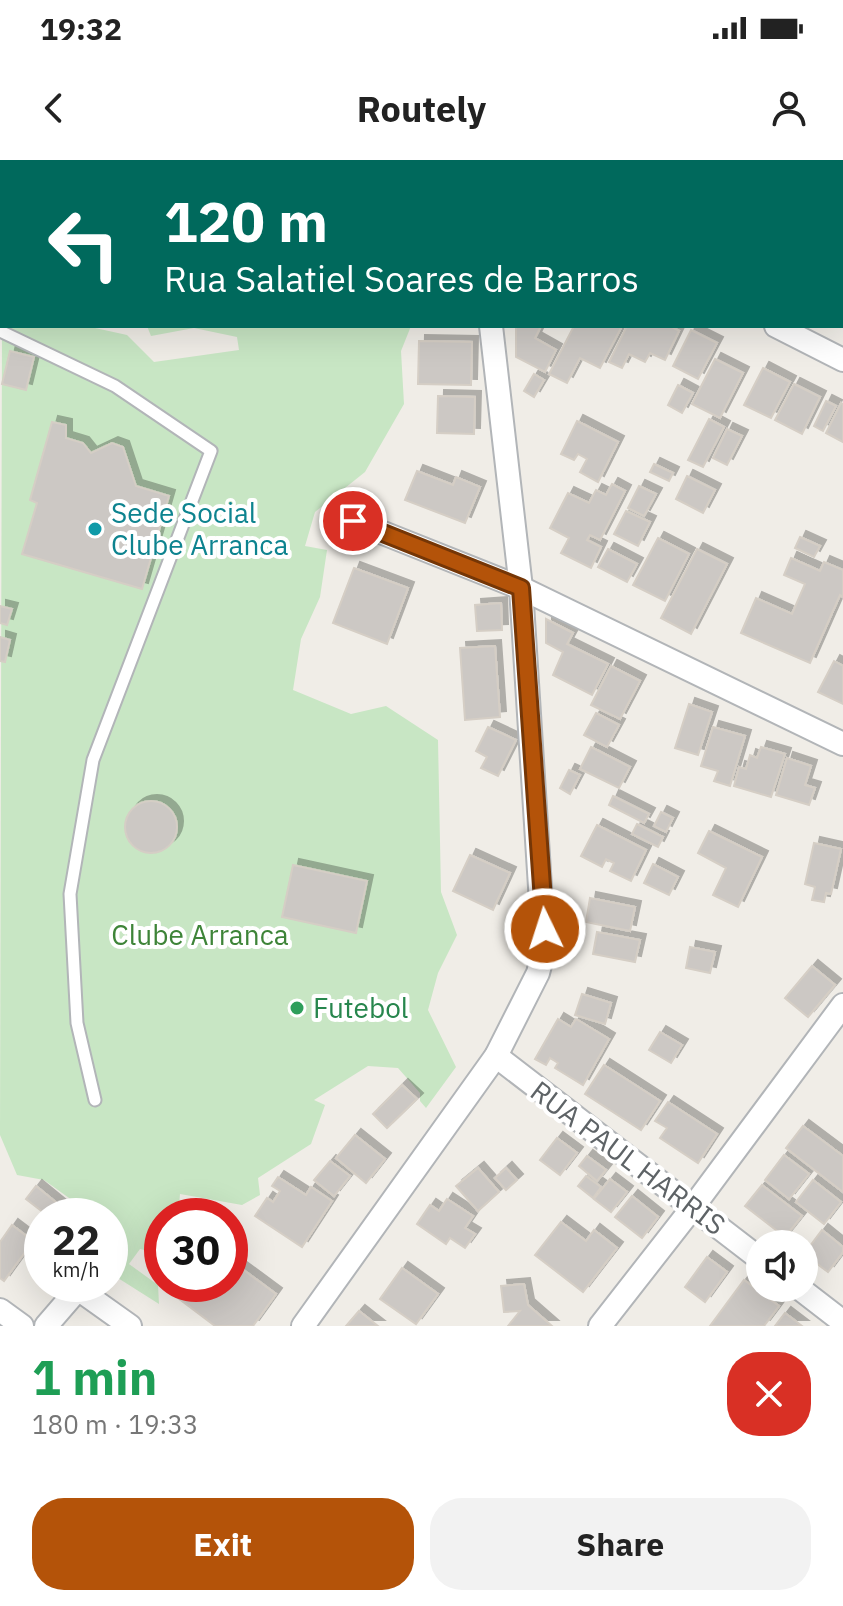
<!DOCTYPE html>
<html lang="en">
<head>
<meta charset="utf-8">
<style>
  :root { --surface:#fff; --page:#f2f2f2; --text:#222; --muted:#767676; --accent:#b45309 }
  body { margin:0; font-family:"IBM Plex Sans",sans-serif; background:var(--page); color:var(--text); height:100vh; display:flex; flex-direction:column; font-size:30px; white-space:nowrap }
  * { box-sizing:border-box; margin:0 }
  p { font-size:26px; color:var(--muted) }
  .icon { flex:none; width:44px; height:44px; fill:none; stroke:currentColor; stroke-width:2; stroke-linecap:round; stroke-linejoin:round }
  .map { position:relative; height:1166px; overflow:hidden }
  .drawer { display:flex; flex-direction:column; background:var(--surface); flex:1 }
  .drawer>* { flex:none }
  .banner { position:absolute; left:0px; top:0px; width:844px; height:168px; box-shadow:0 8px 32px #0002; background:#00695c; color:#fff; overflow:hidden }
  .buttons { position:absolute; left:746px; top:1070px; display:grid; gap:16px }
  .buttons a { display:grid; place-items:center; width:72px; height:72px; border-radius:50%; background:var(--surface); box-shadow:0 8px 32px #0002; font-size:40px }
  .speed { position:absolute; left:24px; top:1038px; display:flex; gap:16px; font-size:40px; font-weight:700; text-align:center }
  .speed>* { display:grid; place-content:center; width:104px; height:104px; border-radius:50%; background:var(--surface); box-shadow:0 8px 32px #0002; line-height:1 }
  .speed small { font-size:20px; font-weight:400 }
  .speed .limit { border:12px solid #d22; background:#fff; color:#111 }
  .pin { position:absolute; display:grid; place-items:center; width:68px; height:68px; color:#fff; margin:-34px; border:4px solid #fff; border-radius:50%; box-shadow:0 2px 8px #0007 }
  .me { position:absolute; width:88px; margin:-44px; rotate:356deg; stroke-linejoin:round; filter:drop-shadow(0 0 6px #0008) }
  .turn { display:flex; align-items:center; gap:28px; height:168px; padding:0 32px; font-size:36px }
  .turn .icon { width:104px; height:104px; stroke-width:2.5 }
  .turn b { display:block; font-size:56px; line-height:68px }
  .round { display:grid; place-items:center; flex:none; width:84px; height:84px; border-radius:32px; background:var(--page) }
  .overview { display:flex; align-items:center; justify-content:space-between; height:136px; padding:0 32px }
  h1 { font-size:48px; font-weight:800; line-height:60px; color:#1e9e55 }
  .primary-button { display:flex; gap:16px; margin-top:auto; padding:16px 32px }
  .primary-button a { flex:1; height:92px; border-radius:32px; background:var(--accent); color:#fff; font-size:32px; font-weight:800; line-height:92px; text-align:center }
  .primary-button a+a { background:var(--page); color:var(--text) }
  .status { display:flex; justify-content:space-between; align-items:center; height:56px; padding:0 40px; background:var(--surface); direction:ltr }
  .status svg { height:22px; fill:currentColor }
  header { display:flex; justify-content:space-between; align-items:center; height:104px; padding:0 32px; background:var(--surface); font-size:36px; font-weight:800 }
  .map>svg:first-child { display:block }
</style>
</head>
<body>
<div class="status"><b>19:32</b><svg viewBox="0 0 49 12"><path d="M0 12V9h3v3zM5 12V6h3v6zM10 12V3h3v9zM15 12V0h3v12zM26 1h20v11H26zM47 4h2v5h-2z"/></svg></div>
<header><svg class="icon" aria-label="back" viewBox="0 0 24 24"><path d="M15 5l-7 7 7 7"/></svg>Routely<svg class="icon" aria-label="person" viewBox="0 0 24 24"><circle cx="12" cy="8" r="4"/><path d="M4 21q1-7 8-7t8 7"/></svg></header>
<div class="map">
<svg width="843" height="1166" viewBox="0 0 843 1166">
  <defs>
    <filter id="shadow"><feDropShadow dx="6" dy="-6" stdDeviation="0" flood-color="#0004"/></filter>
  </defs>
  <rect width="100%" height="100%" fill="#f0ede7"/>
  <!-- green -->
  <path fill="#c8e6c4" d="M2,159V166H86L127,175L154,202L239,190L237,177L194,168L151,176L147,166H411L401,191L404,244L365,312L315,352L305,386L327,390L320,437L301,479L293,530L351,554L386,546L438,580L441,732L457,775L438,813L428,850L456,907L426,948L420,941V933L398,908L368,906L314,940L325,945L311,984L258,1018L260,1035L242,1045L180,1034L178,1056H162V1067L145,1077L162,1084V1094L140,1089L129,1104L158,1125L159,1144L110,1113V1056H69L76,1043L44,1020L17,1015L0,975Z"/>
  <!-- building -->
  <g fill="#ccc8c4" stroke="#d5cec5" stroke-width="2" filter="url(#shadow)">
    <path d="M516,166H541L535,178L556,190L545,212L516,197Z"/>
    <path d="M574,166H622L600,208L580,198L567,223L549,214Z"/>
    <path d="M627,166H670L679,171L665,200L650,193L645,202L629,194L622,208L609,202Z"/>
    <path d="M691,170L717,183L698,219L673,206Z"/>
    <path d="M419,181L472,182L471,225L418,224Z"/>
    <path d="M10,191L34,197L26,230L2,224Z"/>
    <path d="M715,199L743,213L720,258L692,244Z"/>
    <path d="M763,208L790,222L771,258L744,245Z"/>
    <path d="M534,214L544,220L534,237L524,231Z"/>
    <path d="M794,224L820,237L802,274L775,260Z"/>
    <path d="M678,225L693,233L682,253L668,245Z"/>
    <path d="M438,236L475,237L474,274L437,273Z"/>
    <path d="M826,241L836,246L823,271L814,266Z"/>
    <path d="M841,243L843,244V282L826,273Z"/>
    <path d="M709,259L724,267L703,307L688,300Z"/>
    <path d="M577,261L618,282L598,322L580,312L587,299L578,294L574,300L561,294Z"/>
    <path d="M52,262L66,265V278L83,283L91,293L112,283L123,287L136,326L169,336L142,429L22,394L37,343L30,340Z"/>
    <path d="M727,269L742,276L727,305L713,298Z"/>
    <path d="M654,304L673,313L669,321L650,312Z"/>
    <path d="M417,311L453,325L456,317L480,327L465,363L405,340Z"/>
    <path d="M687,316L715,330L703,353L676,339Z"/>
    <path d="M612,324L625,331L600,380L590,375L587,380L601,387L591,408L561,393L569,378L550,368L568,333L589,343L596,330L606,335Z"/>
    <path d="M639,326L656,334L644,356L628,348Z"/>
    <path d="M626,351L650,362L638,386L614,374Z"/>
    <path d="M800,377L820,386L814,397L795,388Z"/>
    <path d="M658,378L689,394L665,441L633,425Z"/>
    <path d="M608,389L637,404L627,422L598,407Z"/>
    <path d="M697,389L727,404L691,474L661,458Z"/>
    <path d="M791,398L820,411L824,402L843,410V437L840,435L810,503L741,473L756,438L792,454L805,424L784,415Z"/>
    <path d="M354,408L408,428L387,484L333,463Z"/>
    <path d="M501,443L502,470L477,471L475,445Z"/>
    <path d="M0,446L12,449L7,465L0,463Z"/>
    <path d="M546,459L573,473L567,484L608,504L592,535L553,515L563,492L546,483Z"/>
    <path d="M0,477L10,480L5,502L0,501Z"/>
    <path d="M495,486L500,557L465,560L460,488Z"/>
    <path d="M834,501L843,506V544L818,532Z"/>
    <path d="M611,506L640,521L620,559L591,545Z"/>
    <path d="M689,544L712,552L698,595L675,588Z"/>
    <path d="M596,553L619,565L607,587L584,575Z"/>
    <path d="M488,567L516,580L498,616L481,608L487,597L476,591Z"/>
    <path d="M713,567L745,576L730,626L714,621L718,611L701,606Z"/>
    <path d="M591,587L630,607L619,628L580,609Z"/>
    <path d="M761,587L785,594L771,637L734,626L739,607L746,609L750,595L757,598Z"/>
    <path d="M787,598L811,606L805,625L815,628L809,645L776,635Z"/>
    <path d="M569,610L580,615L570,634L560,628Z"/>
    <path d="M613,636L649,654L644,663L609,645Z"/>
    <circle cx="151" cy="667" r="26"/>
    <path d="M661,652L673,658L666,672L654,666Z"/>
    <path d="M637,664L663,677L658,687L632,674Z"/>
    <path d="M597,665L646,690L631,721L610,711L614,703L606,699L602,707L581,696Z"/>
    <path d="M709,671L762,697L738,747L713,735L726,708L698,693Z"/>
    <path d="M814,683L841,689L831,734L826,733L824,742L812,740L815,727L805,724Z"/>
    <path d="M470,695L510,713L493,750L453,731Z"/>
    <path d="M653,704L678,717L669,735L644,723Z"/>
    <path d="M293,705L367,721L356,773L282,757Z"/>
    <path d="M590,738L635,747L630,771L586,762Z"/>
    <path d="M597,772L640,780L635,802L593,794Z"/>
    <path d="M690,787L715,792L710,813L686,808Z"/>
    <path d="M812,806L835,825L808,857L785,838Z"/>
    <path d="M582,834L611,843L605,864L575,855Z"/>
    <path d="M558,859L571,867L576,859L609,879L583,925L555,908L558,903L550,898L546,905L535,899Z"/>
    <path d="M660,872L682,885L671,903L649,890Z"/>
    <path d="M604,905L660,941L641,970L585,934Z"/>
    <path d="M402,925L417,939L387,968L373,954Z"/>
    <path d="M668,942L717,974L698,1003L660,978L667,968L655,961Z"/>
    <path d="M803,966L843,996V1032L786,988Z"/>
    <path d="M355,975L385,999L366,1023L336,998Z"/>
    <path d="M557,978L577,993L560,1015L540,1000Z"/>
    <path d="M784,995L809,1014L789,1039L765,1020Z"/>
    <path d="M587,996L606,1010L597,1021L579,1006Z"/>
    <path d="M330,1001L350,1016L334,1036L314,1020Z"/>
    <path d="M478,1008L499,1032L478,1051L456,1026Z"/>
    <path d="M506,1008L517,1020L506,1030L495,1018Z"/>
    <path d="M586,1016L601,1027L593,1038L578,1026Z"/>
    <path d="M278,1017L306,1035L311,1027L332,1041L302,1087L255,1056L267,1038L273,1042L280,1031L272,1026Z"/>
    <path d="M610,1019L627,1032L611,1052L594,1039Z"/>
    <path d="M813,1020L841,1042L824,1064L796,1042Z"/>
    <path d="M762,1025L802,1056L785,1077L745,1046Z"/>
    <path d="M36,1026L63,1048L56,1056H48L26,1039Z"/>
    <path d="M632,1036L658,1057L642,1078L615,1057Z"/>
    <path d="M447,1039L473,1056L465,1068L475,1074L465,1088L450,1078L446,1084L417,1064L430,1045L439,1051Z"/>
    <path d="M561,1062L586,1081L594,1070L617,1088L583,1132L535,1095Z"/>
    <path d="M12,1065L33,1081L4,1121L0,1118V1082Z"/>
    <path d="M822,1070L843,1087V1092L828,1112L804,1094Z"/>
    <path d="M707,1097L727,1112L705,1142L685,1127Z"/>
    <path d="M234,1103L276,1134L253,1166H215L174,1135L183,1124H213L216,1127L218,1124H230V1108Z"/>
    <path d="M402,1108L438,1134L416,1164L380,1139Z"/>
    <path d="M744,1120L779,1146L764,1166H710Z"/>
    <path d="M524,1124L528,1145L552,1166H508L520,1151L504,1152L501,1126Z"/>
    <path d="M359,1151L378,1166H346Z"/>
    <path d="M785,1153L802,1166H775Z"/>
  </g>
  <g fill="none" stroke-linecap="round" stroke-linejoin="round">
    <defs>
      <path id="service" d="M0,171L115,226L211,291L93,600L70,734L77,863L95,940"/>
      <g id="minor">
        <path d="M469,0L474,2"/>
        <path d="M123,2L125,0"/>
        <path d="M0,143L2,141"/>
        <path d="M776,166L843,200"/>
        <path d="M353,361L521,428L843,584"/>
        <path d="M496,896L760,1099"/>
        <path d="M799,1128L843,1162"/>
        <path d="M0,1150L22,1166"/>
        <path d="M46,1166L78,1129L130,1166"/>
        <path d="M303,1166L496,896L538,813L544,790L521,428L491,166"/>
        <path d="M600,1166L693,1047L843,845"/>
      </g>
    </defs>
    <!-- service casing -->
    <use href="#service" stroke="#b2b5b8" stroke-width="15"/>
    <!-- minor casing -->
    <use href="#minor" stroke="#b2b5b8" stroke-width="26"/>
    <!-- service -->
    <use href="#service" stroke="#fff" stroke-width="11"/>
    <!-- minor -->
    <use href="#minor" stroke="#fff" stroke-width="22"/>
  </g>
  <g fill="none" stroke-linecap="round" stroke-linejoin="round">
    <defs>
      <path id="route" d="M353,361L521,428L545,769"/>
    </defs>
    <!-- route casing -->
    <use href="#route" stroke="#753606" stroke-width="20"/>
    <!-- route -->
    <use href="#route" stroke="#b45309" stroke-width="14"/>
  </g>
  <!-- markers -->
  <circle fill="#0f9aa8" stroke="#fff" stroke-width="3" cx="95" cy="369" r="8"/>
  <circle fill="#2e9e5b" stroke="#fff" stroke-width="3" cx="297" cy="848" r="8"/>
  <g text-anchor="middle" stroke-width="8" stroke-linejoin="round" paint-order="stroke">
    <!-- culture labels -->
    <g font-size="28" fill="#0d838f" stroke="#fff" text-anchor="start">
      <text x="111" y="363">Sede Social<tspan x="111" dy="32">Clube Arranca</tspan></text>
    </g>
    <!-- park labels -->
    <g font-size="28" fill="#3e8438" stroke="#fff">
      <text x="200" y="785">Clube Arranca</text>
    </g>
    <!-- leisure labels -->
    <g font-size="28" fill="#27864d" stroke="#fff" text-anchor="start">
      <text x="313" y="858">Futebol</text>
    </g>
    <!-- street labels -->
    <g font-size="28" fill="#5e6366" stroke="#fff">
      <text transform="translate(628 998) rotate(37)" y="10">RUA PAUL HARRIS</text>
    </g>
  </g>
</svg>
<div class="buttons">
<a><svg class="icon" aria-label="sound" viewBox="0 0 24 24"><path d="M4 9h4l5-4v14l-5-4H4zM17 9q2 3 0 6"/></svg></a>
</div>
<div class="speed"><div>22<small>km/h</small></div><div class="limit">30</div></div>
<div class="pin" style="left:353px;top:361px;background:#d93025"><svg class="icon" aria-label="arrive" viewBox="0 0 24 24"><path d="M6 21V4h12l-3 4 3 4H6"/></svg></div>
<svg class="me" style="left:545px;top:769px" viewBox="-20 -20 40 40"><circle r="17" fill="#b45309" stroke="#fff" stroke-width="3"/><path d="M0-11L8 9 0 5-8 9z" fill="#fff"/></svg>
<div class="banner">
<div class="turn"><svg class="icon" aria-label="left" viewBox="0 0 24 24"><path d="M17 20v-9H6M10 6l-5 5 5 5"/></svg><div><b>120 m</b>Rua Salatiel Soares de Barros</div></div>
</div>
</div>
<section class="drawer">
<div class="overview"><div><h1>1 min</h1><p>180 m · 19:33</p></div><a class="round" style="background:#d93025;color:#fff"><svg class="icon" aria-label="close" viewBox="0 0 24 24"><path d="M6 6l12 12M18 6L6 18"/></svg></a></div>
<div class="primary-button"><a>Exit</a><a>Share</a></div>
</section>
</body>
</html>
